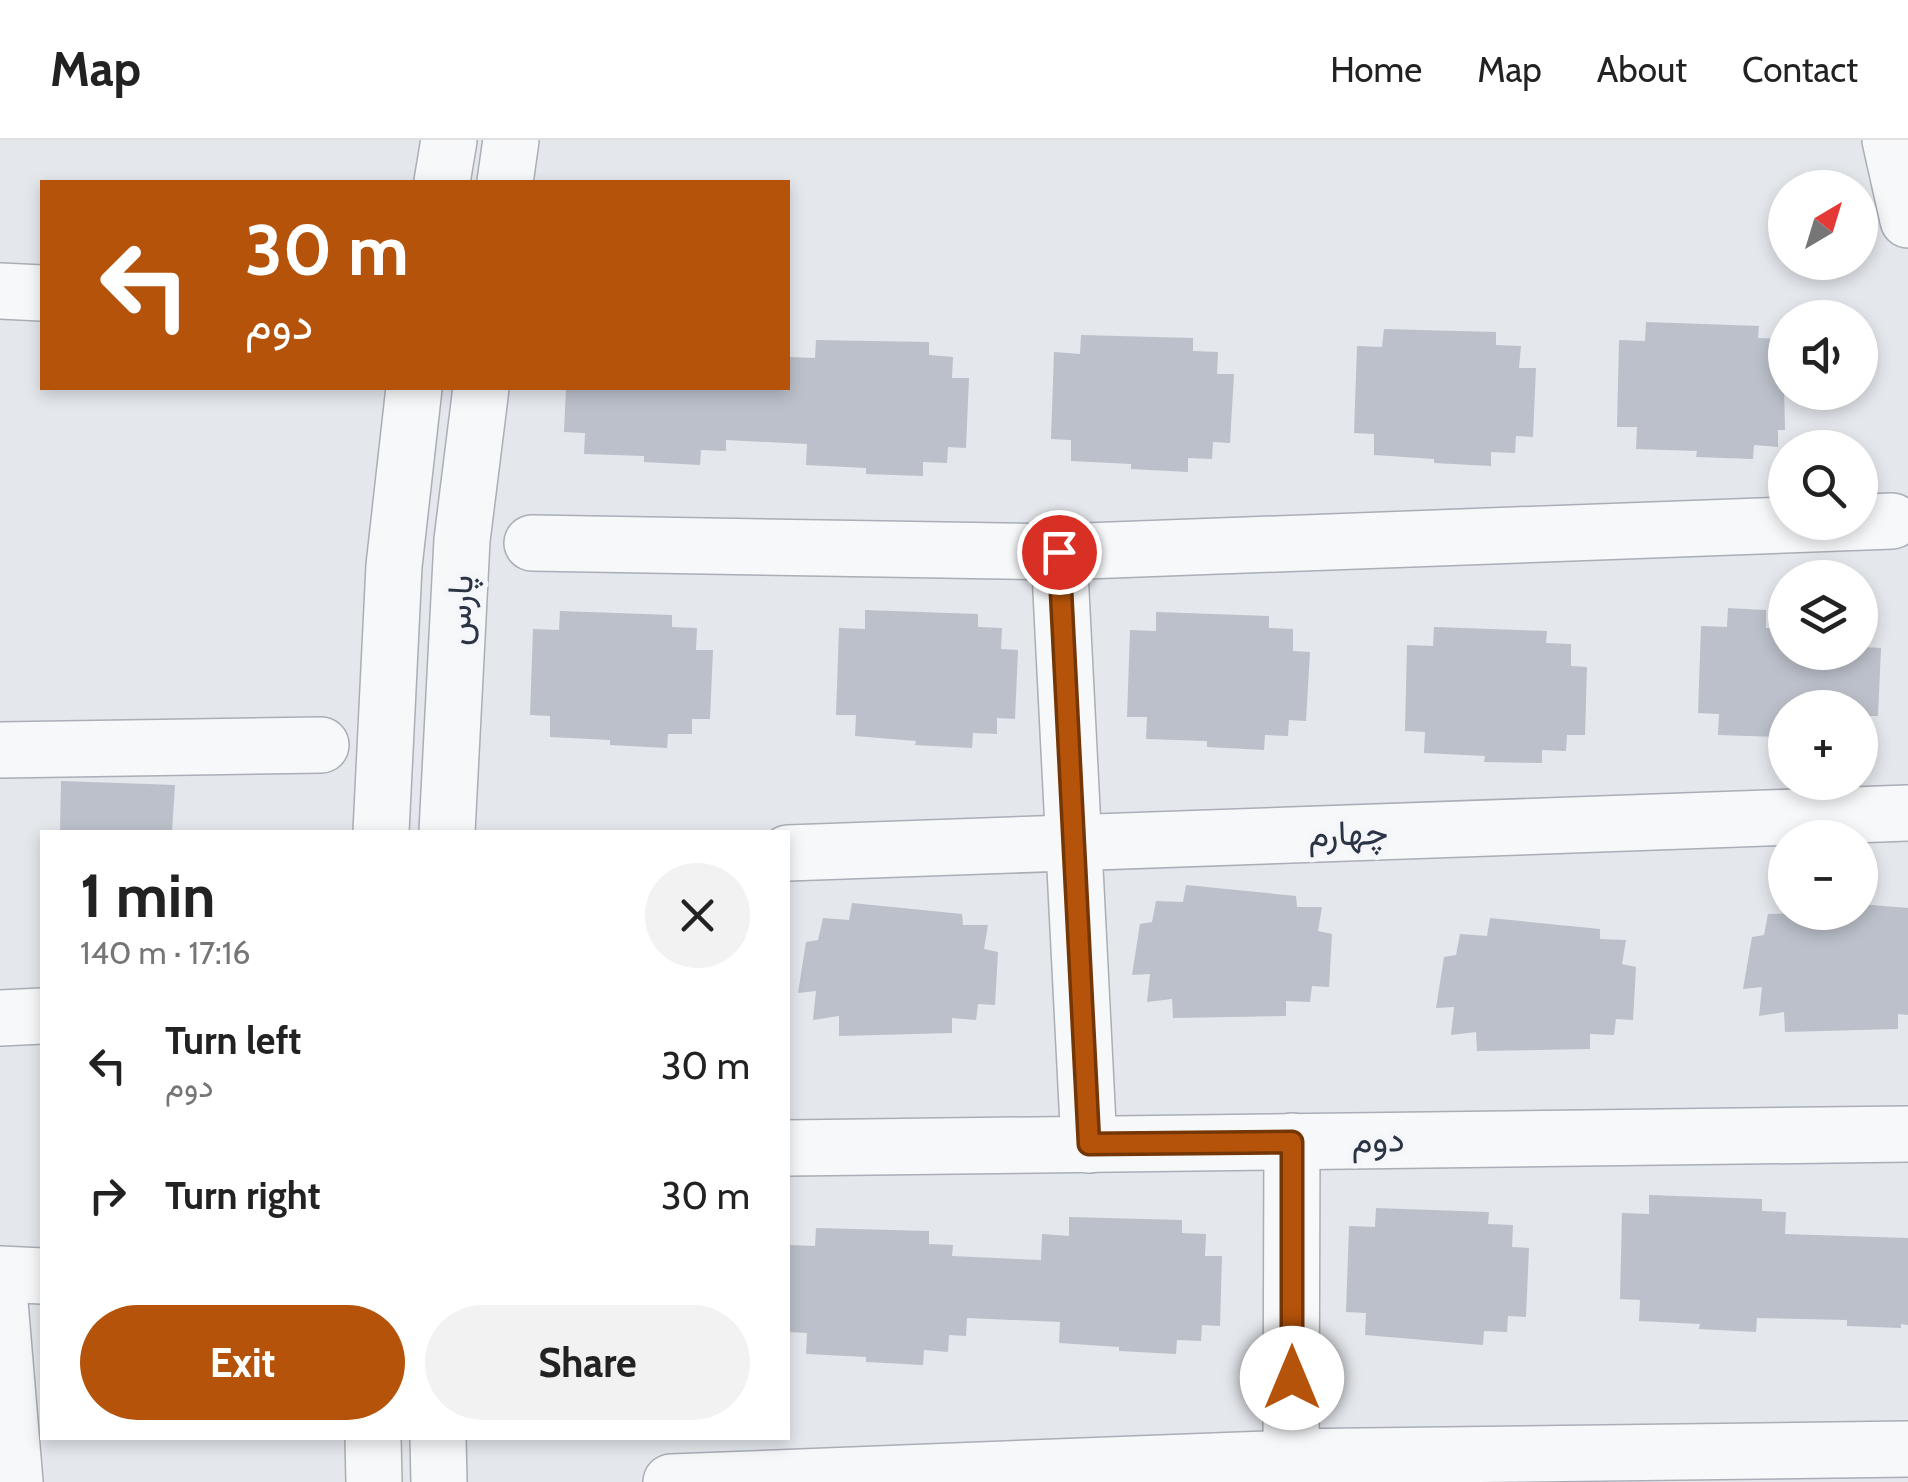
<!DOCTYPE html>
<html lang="en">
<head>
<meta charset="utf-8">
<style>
  :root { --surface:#fff; --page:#f2f2f2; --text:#222; --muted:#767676; --line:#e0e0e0; --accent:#b45309 }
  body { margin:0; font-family:Cabin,Vazirmatn,sans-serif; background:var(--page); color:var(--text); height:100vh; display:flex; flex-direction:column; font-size:38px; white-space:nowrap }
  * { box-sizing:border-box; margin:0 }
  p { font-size:32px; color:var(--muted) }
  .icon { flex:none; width:55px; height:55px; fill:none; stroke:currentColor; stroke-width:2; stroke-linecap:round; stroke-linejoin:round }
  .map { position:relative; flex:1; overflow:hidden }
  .drawer { position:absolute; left:40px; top:690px; width:750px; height:610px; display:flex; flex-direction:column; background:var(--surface); border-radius:0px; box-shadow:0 5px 15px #0003 }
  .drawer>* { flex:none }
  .top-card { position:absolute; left:40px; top:40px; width:750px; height:210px; border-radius:0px; box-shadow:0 5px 15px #0003; background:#b45309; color:#fff; overflow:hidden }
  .needle { width:65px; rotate:38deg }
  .tools { position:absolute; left:1768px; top:30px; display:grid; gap:20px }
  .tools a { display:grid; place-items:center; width:110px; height:110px; border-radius:50%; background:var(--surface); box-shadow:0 5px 15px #0003; font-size:50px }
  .pin { position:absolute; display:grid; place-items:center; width:85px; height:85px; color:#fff; margin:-42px; border:5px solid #fff; border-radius:50%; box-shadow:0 2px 10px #0007 }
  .me { position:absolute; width:110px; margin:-55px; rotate:0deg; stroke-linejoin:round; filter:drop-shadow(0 0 8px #0008) }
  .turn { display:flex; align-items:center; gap:35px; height:210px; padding:0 40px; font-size:45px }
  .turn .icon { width:130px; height:130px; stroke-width:2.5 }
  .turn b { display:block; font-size:70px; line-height:85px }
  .round { display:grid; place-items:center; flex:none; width:105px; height:105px; border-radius:52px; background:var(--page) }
  .overview { display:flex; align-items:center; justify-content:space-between; height:170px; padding:0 40px }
  h1 { font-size:60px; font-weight:800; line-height:75px }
  .action { display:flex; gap:20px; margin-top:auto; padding:20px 40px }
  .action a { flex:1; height:115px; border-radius:60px; background:var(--accent); color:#fff; font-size:40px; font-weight:800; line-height:115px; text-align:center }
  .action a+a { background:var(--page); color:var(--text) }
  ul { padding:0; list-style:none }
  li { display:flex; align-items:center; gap:30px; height:130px; padding:0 40px }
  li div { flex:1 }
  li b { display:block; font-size:38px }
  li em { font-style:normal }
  header { display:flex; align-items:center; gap:60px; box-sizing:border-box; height:140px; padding:0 50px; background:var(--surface); border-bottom:2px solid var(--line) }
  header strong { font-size:48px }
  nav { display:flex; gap:55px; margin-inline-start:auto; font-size:35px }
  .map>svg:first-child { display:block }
</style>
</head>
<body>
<header>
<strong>Map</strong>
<nav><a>Home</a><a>Map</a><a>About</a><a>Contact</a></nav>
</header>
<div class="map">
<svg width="1908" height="1342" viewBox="0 0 1908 1342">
  <rect width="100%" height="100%" fill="#e4e7ec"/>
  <!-- building -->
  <g fill="#bbc0ca">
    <path d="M1646,182L1759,186L1758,198L1783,199L1785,290H1778V307L1754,305L1753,319L1696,317L1697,311L1636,309L1637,287H1617L1619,200L1645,201Z"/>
    <path d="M1384,189L1496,192V205L1521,206L1519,228H1536L1533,297L1516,296L1515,313L1491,312V326L1434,323V319L1374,315V294L1354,293L1357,206L1382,207Z"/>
    <path d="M1081,195L1193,198V211L1218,212L1217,234H1234L1230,303L1213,302L1212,319L1188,318V332L1131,329V324L1071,321V300L1051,299L1054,212L1080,214Z"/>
    <path d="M816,200L929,202V215L953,217L952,238H969L966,308L948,307L947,323L923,322V336L866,334V328L806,325L807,304L726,300V311L701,310L700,325L644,322V316L584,314L585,293L564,292L566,248H788L789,217L815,218Z"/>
    <path d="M1728,468L1766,470V488L1785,489V512H1860V493H1864L1863,507L1881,508L1878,576H1860V584V568H1785V603L1777,602L1778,597L1718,595L1719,574L1698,573L1701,486L1727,487Z"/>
    <path d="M865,470L978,474V487L1002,488L1001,509L1018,510L1015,579L997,578V594L973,593L972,608L915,605L916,601L855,596L856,575H836L839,488L865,489Z"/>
    <path d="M560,471L672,475V487L697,488L696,510H713L710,579H692V594H668L667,608L610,605V600L550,597V576L530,575L533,489L559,490Z"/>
    <path d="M1156,472L1269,476V488L1293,489V511L1310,512L1306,581L1289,580L1288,596L1265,595L1264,610L1207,607V601L1146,599L1147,577H1127L1130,490L1156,491Z"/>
    <path d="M1434,487L1547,491L1546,503L1571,504V526L1587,527L1585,595H1567L1566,611L1542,610V623L1484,622L1485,616L1424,613L1425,592L1405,591L1407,505L1433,506Z"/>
    <path d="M61,641L175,645L172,692H60Z"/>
    <path d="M1186,745L1296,756L1297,767H1322L1318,791L1332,794L1329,847L1312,846L1310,862L1286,861V876L1173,878L1172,859L1147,862L1150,834L1132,835L1140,784L1152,782L1156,761L1183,762Z"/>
    <path d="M852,763L962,774L963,785H988L984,809L998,812L995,865L978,864L976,880L952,878V893L839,896V876L813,880L816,851L798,853L806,802L818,800L823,778L849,780Z"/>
    <path d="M1860,764L1908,768V875L1898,874V889L1785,892L1784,872L1759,876L1762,847L1743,849L1752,797L1764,795L1768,774L1860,772Z"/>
    <path d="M1490,778L1600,789V799L1626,800L1622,824L1636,827L1633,880L1616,879L1614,895L1590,894V909L1477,911L1476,892L1451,895L1454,867L1436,868L1444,817L1456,815L1460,794L1487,796Z"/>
    <path d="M1649,1055L1762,1059V1071L1786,1072L1785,1094L1908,1098V1185L1901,1184V1188L1847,1186V1180L1757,1178L1756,1192L1699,1189L1700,1184L1639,1181L1640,1160L1620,1159L1622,1073L1649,1074Z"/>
    <path d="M1376,1068L1489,1072L1488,1084L1513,1085L1512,1107L1529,1108L1526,1177L1508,1176L1507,1192L1484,1191L1483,1205L1365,1195L1366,1173L1346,1172L1349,1086L1375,1087Z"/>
    <path d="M1069,1077L1182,1080V1093L1206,1094L1205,1116H1222L1220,1186L1202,1185L1201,1201L1177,1200L1176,1214L1119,1211V1207L1059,1203L1060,1182L967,1178L966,1196L949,1195L948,1212L924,1210L923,1225L866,1222V1217L806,1214L807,1193L788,1192L789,1105L815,1106L816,1088L929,1091V1104L953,1105L952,1116L1041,1120L1042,1094L1069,1096Z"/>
  </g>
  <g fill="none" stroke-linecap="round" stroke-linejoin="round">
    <defs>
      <g id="minor">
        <path d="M1890,0L1908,80"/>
        <path d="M0,151L42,153"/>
        <path d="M532,403L1059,412"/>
        <path d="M0,610L321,605"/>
        <path d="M788,713L1908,673"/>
        <path d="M0,878L42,876"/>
        <path d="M1089,1005L1059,412L1892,381"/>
        <path d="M788,1008L1908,994"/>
        <path d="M0,1134L42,1136"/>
        <path d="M0,1162L15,1342"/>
        <path d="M1283,1317L1908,1309"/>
        <path d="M671,1342L1291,1318L1292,1001"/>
      </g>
      <g id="tertiary">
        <path d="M442,42L449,0"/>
        <path d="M505,42L511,0"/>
        <path d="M381,692L394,426L414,248"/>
        <path d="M447,692L462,400L481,248"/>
        <path d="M373,1298L374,1342"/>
        <path d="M438,1298L439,1342"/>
      </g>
    </defs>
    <!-- minor casing -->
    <use href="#minor" stroke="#a9aeb7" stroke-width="58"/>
    <!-- tertiary casing -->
    <use href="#tertiary" stroke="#a9aeb7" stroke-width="58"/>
    <!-- minor -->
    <use href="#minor" stroke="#f7f8fa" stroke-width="55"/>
    <!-- tertiary -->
    <use href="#tertiary" stroke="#f7f8fa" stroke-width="55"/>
  </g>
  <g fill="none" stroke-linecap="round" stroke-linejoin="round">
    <defs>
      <path id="route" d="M1059,412L1089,1004L1292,1002V1238"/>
    </defs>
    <!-- route casing -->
    <use href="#route" stroke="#753606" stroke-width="25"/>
    <!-- route -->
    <use href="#route" stroke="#b45309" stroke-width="18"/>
  </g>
  <g text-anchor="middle" stroke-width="10" stroke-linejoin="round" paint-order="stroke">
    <!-- street labels -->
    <g font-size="35" fill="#2b3445" stroke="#f4f6f9">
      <text transform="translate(459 470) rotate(-87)" y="12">پارس</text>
      <text transform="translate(1348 693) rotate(-2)" y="12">چهارم</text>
      <text transform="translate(1378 1000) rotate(-1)" y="12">دوم</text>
    </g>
  </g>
</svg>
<div class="tools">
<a><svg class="needle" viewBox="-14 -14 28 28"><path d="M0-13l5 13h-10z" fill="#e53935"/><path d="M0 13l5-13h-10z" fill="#767676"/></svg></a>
<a><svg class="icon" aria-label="sound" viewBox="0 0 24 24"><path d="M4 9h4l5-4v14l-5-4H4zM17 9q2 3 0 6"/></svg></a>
<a><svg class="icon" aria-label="search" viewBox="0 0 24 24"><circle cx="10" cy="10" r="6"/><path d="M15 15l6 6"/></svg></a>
<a><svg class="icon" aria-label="layers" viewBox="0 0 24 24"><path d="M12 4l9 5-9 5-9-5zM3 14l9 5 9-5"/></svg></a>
<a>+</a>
<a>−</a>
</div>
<div class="pin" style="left:1059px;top:412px;background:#d93025"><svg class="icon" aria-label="arrive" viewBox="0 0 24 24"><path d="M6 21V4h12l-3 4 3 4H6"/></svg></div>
<svg class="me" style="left:1292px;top:1238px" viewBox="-20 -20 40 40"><circle r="19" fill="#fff"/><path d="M0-13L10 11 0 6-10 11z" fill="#b45309"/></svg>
<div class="top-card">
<div class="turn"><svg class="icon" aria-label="left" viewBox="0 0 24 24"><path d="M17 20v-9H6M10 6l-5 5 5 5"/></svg><div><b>30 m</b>دوم</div></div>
</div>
<section class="drawer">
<div class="overview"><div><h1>1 min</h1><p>140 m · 17:16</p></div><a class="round"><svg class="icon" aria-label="close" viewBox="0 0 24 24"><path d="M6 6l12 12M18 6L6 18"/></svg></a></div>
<ul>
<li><svg class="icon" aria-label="left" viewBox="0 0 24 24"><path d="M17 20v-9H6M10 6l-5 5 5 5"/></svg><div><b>Turn left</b><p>دوم</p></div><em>30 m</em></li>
<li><svg class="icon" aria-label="right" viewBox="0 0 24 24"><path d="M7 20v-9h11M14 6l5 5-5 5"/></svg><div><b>Turn right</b></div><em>30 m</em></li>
</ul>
<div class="action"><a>Exit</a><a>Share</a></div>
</section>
</div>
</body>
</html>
